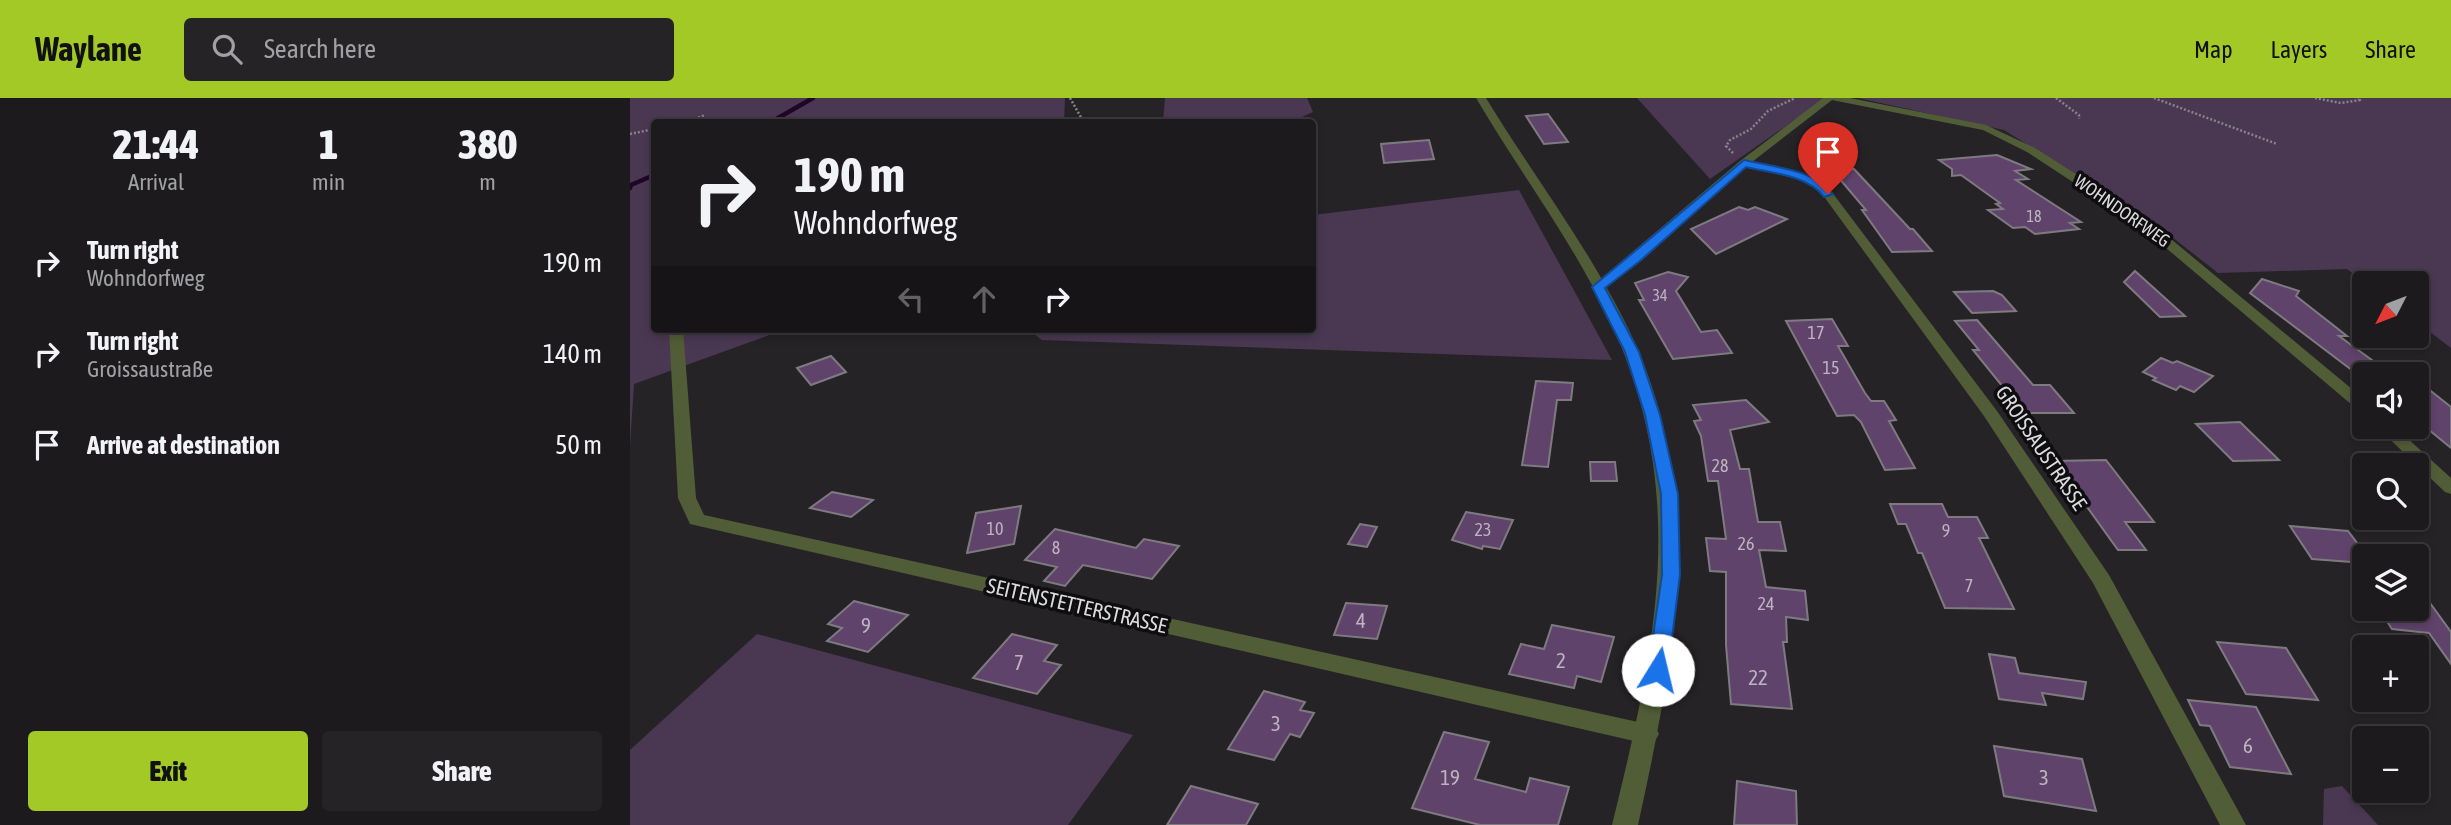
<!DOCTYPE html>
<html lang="en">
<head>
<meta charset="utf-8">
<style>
  :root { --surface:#1c1a1d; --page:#252326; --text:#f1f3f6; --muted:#a0a1a4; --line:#3a383b; --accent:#a3c927 }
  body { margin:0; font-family:"Asap Condensed",sans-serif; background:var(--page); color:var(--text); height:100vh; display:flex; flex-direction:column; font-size:26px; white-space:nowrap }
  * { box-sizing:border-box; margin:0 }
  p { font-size:23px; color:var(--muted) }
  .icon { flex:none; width:38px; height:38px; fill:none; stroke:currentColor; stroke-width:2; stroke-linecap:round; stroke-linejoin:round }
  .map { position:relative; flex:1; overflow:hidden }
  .side { display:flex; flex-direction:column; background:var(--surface); width:630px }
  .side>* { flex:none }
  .top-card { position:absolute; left:21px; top:21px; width:665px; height:214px; border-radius:7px; box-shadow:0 4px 10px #0003,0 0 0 2px var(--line); background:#1c1a1d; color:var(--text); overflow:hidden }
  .needle { width:46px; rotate:228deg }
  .controls { position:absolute; left:1722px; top:173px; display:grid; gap:14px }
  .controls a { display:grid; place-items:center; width:77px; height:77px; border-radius:7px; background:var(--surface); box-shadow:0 4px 10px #0003,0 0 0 2px var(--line); font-size:35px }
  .pin { position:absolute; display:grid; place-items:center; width:60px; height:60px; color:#fff; margin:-72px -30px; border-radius:50% 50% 50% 0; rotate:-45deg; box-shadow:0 0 7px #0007 }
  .pin .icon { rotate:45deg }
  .me { position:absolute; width:77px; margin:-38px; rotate:9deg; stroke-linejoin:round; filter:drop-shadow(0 0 5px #0008) }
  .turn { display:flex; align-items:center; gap:24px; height:147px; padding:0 28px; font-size:32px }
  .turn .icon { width:91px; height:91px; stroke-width:2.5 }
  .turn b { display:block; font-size:49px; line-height:60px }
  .lanes { display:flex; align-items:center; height:66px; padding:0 28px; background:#0003; justify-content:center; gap:35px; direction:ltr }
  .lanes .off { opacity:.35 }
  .eta { display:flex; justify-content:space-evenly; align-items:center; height:119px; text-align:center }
  .eta b { font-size:42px; font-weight:800; line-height:49px }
  .button { display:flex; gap:14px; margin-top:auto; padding:14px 28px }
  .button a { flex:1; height:80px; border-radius:7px; background:var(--accent); color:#111; font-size:28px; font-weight:800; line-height:80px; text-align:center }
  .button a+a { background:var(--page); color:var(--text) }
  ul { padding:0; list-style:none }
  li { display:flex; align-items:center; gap:21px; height:91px; padding:0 28px }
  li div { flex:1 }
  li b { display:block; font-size:26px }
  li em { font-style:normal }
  header { display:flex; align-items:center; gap:42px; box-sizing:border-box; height:98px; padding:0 35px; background:var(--accent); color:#111 }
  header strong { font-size:33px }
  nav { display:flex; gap:38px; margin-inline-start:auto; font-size:24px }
  .search { width:490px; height:63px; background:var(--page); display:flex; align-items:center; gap:18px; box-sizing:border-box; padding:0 24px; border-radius:7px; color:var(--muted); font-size:26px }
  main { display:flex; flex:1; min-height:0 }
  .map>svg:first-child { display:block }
</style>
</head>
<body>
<header>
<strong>Waylane</strong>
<div class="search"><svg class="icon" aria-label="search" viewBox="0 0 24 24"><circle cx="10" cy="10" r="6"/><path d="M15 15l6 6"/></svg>Search here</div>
<nav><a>Map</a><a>Layers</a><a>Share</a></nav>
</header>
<main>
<section class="side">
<div class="eta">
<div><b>21:44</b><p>Arrival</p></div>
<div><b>1</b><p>min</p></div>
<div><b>380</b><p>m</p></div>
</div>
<ul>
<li><svg class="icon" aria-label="right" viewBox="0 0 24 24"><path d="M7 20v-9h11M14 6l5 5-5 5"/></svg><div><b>Turn right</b><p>Wohndorfweg</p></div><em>190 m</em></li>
<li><svg class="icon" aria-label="right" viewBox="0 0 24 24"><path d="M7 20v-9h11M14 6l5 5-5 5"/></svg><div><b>Turn right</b><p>Groissaustraße</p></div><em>140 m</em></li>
<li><svg class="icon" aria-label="arrive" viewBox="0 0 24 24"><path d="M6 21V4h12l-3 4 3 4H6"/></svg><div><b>Arrive at destination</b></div><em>50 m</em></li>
</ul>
<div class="button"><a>Exit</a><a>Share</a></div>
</section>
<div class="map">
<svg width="1821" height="727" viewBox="0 0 1821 727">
  <rect width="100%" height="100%" fill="#262327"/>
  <!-- green -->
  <g fill="#4a3852">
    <path d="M0,0H435L434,24H24V231H156L4,286L0,347Z"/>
    <path d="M535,0H677L683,14L661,24H533Z"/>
    <path d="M1007,0H1196L1080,81Z"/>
    <path d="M1228,0H1821V250L1787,224V186L1736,185L1717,171L1588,175L1533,132L1374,32Z"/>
    <path d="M889,92L982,262L412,242L397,231H682L683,117Z"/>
    <path d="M127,536L503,637L438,727H0V652Z"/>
    <path d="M1712,688L1748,727H1693L1694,691Z"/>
  </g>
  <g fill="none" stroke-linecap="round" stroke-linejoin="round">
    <!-- stream -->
    <g stroke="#1f0629" stroke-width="4.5">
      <path d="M141,24L183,0"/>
      <path d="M0,90L1,87L24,77"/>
    </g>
  </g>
  <!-- building -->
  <g fill="#5f436b" stroke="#7e7b80" stroke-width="2">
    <path d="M918,16L938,44L914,46L896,18Z"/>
    <path d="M799,42L804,61L754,65L751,46Z"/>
    <path d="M1367,57L1401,71L1385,73L1398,81L1386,82L1451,124L1440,125L1449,131L1405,136L1395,129L1383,130L1358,112L1373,111L1366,106L1370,105L1331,77L1322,78V71L1309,62Z"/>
    <path d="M1224,71L1280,131H1283L1302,153L1262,154L1232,112H1236L1202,72Z"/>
    <path d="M1109,109L1118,112L1125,109L1157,121L1086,156L1061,131Z"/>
    <path d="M1505,173L1555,218L1530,219L1494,184Z"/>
    <path d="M1038,174L1058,179L1046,193L1071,234L1087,232L1102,255L1043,261L1009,202H1014L1005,185Z"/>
    <path d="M1632,181L1669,193L1666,198L1717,238H1709L1761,276H1727L1620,195Z"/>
    <path d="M1363,193L1372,197L1386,213L1342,215L1324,194Z"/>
    <path d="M1202,221L1218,248H1208L1235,295L1241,303H1254L1266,322L1259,323L1285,370L1255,372L1231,324L1224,317L1207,318L1156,223Z"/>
    <path d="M1347,222L1403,287H1420L1444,315H1394L1343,252H1349L1325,223Z"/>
    <path d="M201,258L216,274L181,287L167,270Z"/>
    <path d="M1531,260L1543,265L1547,263L1583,278L1564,294L1550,288L1546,292L1523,282L1526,280L1513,274Z"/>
    <path d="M1787,282L1821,309V350L1787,322Z"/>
    <path d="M906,283L943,285L941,302H927L918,369L892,367Z"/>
    <path d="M1116,302L1139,324L1100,332L1110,371H1119L1128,424H1150L1156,453L1129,452L1136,489L1175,493L1178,522L1156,519L1157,544H1153L1162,611L1101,606L1096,547V474L1080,473L1076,440L1096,441L1088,383H1078L1071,338L1064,323L1071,322L1063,307Z"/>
    <path d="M1610,324L1649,362L1603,363L1566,326Z"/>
    <path d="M1476,362L1524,424H1495L1516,452H1488L1424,363Z"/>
    <path d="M960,364H985L987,383H961Z"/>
    <path d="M202,394L243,402L221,419L180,410Z"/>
    <path d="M1260,406H1312L1318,419H1347L1358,440H1349L1384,511L1315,510L1292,455H1288L1276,426H1268Z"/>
    <path d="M391,408L384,446L337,455L346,415Z"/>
    <path d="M836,414L883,422L870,451L853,448L852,451L822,442Z"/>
    <path d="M730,426L747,429L737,449L718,446Z"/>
    <path d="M1660,428L1718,433L1737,458H1734V465L1682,461Z"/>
    <path d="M425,431L506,450L514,441L549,448L522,481L453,467L435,488L414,483L427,469L395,462Z"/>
    <path d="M1787,487L1821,534V566L1799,535L1762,531L1749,511H1787Z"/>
    <path d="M224,503L278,517L238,554L197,543L212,530L198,526Z"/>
    <path d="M716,505L757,508L747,541L704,537Z"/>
    <path d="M922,527L984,539L971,584L947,578L944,590L879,576L891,546L914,551Z"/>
    <path d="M382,536L427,547L414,563L431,567L407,596L343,580Z"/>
    <path d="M1587,544L1656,550L1688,602L1616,596Z"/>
    <path d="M1359,556L1385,560L1389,575L1456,584L1453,601L1412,595L1416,607L1369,601Z"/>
    <path d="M634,593L675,604L670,612L684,615L670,639L660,636L644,662L598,651Z"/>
    <path d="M1558,602L1626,609L1661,676L1600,669L1580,628L1570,627Z"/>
    <path d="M814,634L859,644L845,681L896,694L900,680L939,689L928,727H850L782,710Z"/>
    <path d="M1364,648L1452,661L1466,713L1374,698Z"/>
    <path d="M1107,683L1166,693L1167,727H1104Z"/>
    <path d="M561,688L628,706L616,727H537Z"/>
  </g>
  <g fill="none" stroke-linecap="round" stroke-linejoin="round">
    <!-- path -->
    <g stroke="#878488" stroke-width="2.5" stroke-dasharray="2 2" stroke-linecap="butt">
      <path d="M440,0L453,23L459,24"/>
      <path d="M1426,0L1449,17V21"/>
      <path d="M1524,0L1647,46"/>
      <path d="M1685,0L1711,5L1730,2L1728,0"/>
      <path d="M57,24L75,17"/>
      <path d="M0,36L24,31"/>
      <path d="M1103,55L1096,48L1100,42L1121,31L1138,13L1165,0"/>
    </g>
    <!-- minor -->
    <g fill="#515d37" fill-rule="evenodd">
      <path d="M1193,0H1220L1356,27L1405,50L1518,122L1734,301V314L1728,312L1510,128L1397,54L1353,32L1202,2L1122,64L1176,77L1195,85L1367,313L1479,477L1616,727H1590L1463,485L1354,318L1187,89L1168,81L1116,69L1011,163L973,192H963L961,189L1110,63Z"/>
      <path d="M39,231H53L66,400L74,417L1017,626L1025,629L1029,636L1025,643L1017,646L60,426L48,400Z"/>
      <path d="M1747,329H1765L1821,380V396L1815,394Z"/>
    </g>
    <!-- tertiary -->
    <path fill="#515d37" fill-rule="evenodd" d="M846,0H856C901,74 954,143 993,220C1079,387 1046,553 1008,727H982C1025,552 1061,395 980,223C944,145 890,75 846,0Z"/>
  </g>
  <!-- route -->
  <path fill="#1a73e8" stroke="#114b97" stroke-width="2" d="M1114,62C1143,69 1184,71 1203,96L1194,99C1178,77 1141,75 1116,69L1010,163L975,190L1009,254L1030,317L1048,396L1050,477L1038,572L1035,578L1028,580L1021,578L1018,572L1032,477L1031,396L1015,317L995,254L962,189Z"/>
  <g text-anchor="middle" stroke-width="7" stroke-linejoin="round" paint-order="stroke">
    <!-- far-number labels -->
    <g font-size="16" fill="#bdb4c0">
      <text x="1404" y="124">18</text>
      <text x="1030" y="203">34</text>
    </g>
    <!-- far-street labels -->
    <g font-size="18" fill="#dcdadd" stroke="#0e0d0f">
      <text transform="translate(1492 113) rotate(35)" y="6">WOHNDORFWEG</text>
    </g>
    <!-- number labels -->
    <g font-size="18" fill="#bdb4c0">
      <text x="1186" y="241">17</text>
      <text x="1201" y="276">15</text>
      <text x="1090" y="374">28</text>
      <text x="365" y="437">10</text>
      <text x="853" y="438">23</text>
      <text x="1316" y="439">9</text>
      <text x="1116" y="452">26</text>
      <text x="426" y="456">8</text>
      <text x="1339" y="494">7</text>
      <text x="1136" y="512">24</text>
    </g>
    <!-- street labels -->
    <g font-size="21" fill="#dcdadd" stroke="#0e0d0f">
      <text transform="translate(1411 350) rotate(56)" y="7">GROISSAUSTRASSE</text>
      <text transform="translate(447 508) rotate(13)" y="7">SEITENSTETTERSTRASSE</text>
    </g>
    <!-- near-number labels -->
    <g font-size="21" fill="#bdb4c0">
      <text x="731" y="530">4</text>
      <text x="236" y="535">9</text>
      <text x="931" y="570">2</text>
      <text x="389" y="572">7</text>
      <text x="1128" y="587">22</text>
      <text x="646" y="633">3</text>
      <text x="1618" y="655">6</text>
      <text x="820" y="687">19</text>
      <text x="1414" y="687">3</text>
    </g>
  </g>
</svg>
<div class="controls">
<a><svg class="needle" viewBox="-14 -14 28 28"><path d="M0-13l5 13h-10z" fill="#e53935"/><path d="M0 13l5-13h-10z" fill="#a0a1a4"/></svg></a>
<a><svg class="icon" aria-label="sound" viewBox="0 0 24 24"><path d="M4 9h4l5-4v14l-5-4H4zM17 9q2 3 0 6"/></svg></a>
<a><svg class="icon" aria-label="search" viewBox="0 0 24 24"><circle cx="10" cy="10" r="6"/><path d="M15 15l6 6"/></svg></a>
<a><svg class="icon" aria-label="layers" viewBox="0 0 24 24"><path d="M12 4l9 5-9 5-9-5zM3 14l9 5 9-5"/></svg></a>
<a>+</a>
<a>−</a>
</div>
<div class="pin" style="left:1198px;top:96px;background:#d93025"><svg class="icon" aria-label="arrive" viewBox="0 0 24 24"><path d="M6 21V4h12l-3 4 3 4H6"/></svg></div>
<svg class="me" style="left:1028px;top:572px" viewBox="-20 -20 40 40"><circle r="19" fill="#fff"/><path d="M0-13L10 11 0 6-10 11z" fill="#1a73e8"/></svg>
<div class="top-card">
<div class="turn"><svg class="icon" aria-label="right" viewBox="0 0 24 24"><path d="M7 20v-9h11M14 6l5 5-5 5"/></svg><div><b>190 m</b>Wohndorfweg</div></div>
<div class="lanes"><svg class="icon off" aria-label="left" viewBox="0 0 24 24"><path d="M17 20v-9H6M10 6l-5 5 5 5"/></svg><svg class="icon off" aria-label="ahead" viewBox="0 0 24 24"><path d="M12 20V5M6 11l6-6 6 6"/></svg><svg class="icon" aria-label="right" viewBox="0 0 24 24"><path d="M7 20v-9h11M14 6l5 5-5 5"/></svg></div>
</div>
</div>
</main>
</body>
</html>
